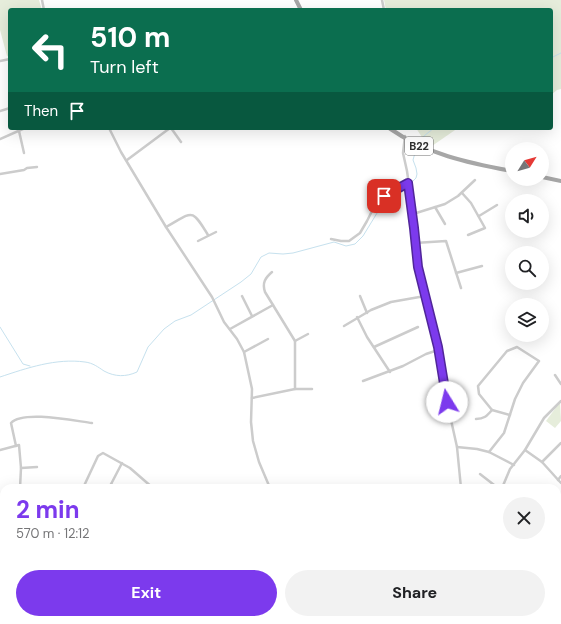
<!DOCTYPE html>
<html lang="en">
<head>
<meta charset="utf-8">
<style>
  :root { --surface:#fff; --page:#f2f2f2; --text:#202124; --muted:#757577; --accent:#7c3aed }
  body { margin:0; font-family:"DM Sans",sans-serif; background:var(--page); color:var(--text); height:100vh; display:flex; flex-direction:column; font-size:15px; white-space:nowrap }
  * { box-sizing:border-box; margin:0 }
  p { font-size:13px; color:var(--muted) }
  .icon { flex:none; width:22px; height:22px; fill:none; stroke:currentColor; stroke-width:2; stroke-linecap:round; stroke-linejoin:round }
  .map { position:relative; flex:1; overflow:hidden }
  .drawer { position:absolute; left:0px; top:484px; width:561px; height:140px; display:flex; flex-direction:column; background:var(--surface); border-radius:12px 12px 0 0; box-shadow:0 4px 16px #0002 }
  .drawer>* { flex:none }
  .guide { position:absolute; left:8px; top:8px; width:545px; height:122px; border-radius:4px; box-shadow:0 4px 16px #0002; background:#0b6e4f; color:#fff; overflow:hidden }
  .needle { width:26px; rotate:53deg }
  .controls { position:absolute; left:505px; top:142px; display:grid; gap:8px }
  .controls a { display:grid; place-items:center; width:44px; height:44px; border-radius:50%; background:var(--surface); box-shadow:0 4px 16px #0002; font-size:20px }
  .pin { position:absolute; display:grid; place-items:center; width:34px; height:34px; color:#fff; margin:-17px; border-radius:8px; box-shadow:0 2px 6px #0006 }
  .me { position:absolute; width:44px; margin:-22px; rotate:351deg; stroke-linejoin:round; filter:drop-shadow(0 0 3px #0008) }
  .turn { display:flex; align-items:center; gap:14px; height:84px; padding:0 16px; font-size:18px }
  .turn .icon { width:52px; height:52px; stroke-width:2.5 }
  .turn b { display:block; font-size:28px; line-height:34px }
  .then { display:flex; align-items:center; height:38px; padding:0 16px; background:#0003; gap:8px; font-size:15px }
  .round { display:grid; place-items:center; flex:none; width:42px; height:42px; border-radius:21px; background:var(--page) }
  .headline { display:flex; align-items:center; justify-content:space-between; height:68px; padding:0 16px }
  h1 { font-size:24px; font-weight:700; line-height:30px; color:var(--accent) }
  .cta { display:flex; gap:8px; margin-top:auto; padding:8px 16px }
  .cta a { flex:1; height:46px; border-radius:24px; background:var(--accent); color:#fff; font-size:16px; font-weight:700; line-height:46px; text-align:center }
  .cta a+a { background:var(--page); color:var(--text) }
  .map>svg:first-child { display:block }
</style>
</head>
<body>
<div class="map">
<svg width="561" height="624" viewBox="0 0 561 624">
  <rect width="100%" height="100%" fill="#fff"/>
  <!-- green -->
  <g fill="#e6eddb">
    <path d="M0,0H39L42,10H10V55L7,56L0,30Z"/>
    <path d="M384,0H561V89L557,90L551,95V10H386Z"/>
    <path d="M416,128H458L429,148Z"/>
    <path d="M560,402L561,421L555,428L546,421Z"/>
  </g>
  <g fill="none" stroke-linecap="round" stroke-linejoin="round">
    <!-- stream -->
    <g stroke="#c6e1ee" stroke-width="1">
      <path d="M551,58L561,53"/>
      <path d="M422,139L424,136L434,128"/>
      <path d="M410,184L416,178L417,174L416,168L413,160L415,153"/>
      <path d="M0,327L23,364L30,366"/>
      <path d="M0,377C27,368 56,358 85,362C93,363 98,367 104,371C115,377 126,377 137,372L148,347L164,329L175,321L191,315L241,282L251,274L261,257L269,253L283,254L293,253L334,242L346,246L355,244L363,236L385,200L407,186"/>
    </g>
    <!-- street -->
    <g stroke="#ccc" stroke-width="2.5">
      <path d="M42,0L44,10"/>
      <path d="M382,0L384,10"/>
      <path d="M0,61L10,59"/>
      <path d="M0,111L10,108"/>
      <path d="M109,128L121,152L166,227L212,297L224,322L237,339L244,352L252,389L251,422L253,441L259,462L270,488"/>
      <path d="M171,128L181,142"/>
      <path d="M19,131L24,153"/>
      <path d="M405,136L403,153L407,171L413,214L418,267L438,347L447,402L457,447L461,488"/>
      <path d="M0,139L25,128"/>
      <path d="M127,160L170,128"/>
      <path d="M0,174L24,170L27,168L37,167"/>
      <path d="M462,193L471,203L485,228L468,235"/>
      <path d="M435,207L445,224"/>
      <path d="M413,214L445,204L458,196L475,180"/>
      <path d="M479,216L497,205"/>
      <path d="M166,227C193,212 191,207 208,235"/>
      <path d="M331,239L341,241H349L360,233L367,221L377,201L384,196L408,183"/>
      <path d="M198,241L216,232"/>
      <path d="M415,243L446,241L461,288"/>
      <path d="M272,272C265,278 262,283 265,292L295,341V389"/>
      <path d="M456,273L482,266"/>
      <path d="M242,296L252,316"/>
      <path d="M360,296L367,313"/>
      <path d="M357,317L367,337L390,372"/>
      <path d="M344,326L371,310L391,302L425,296"/>
      <path d="M230,329L273,305"/>
      <path d="M295,341L308,334"/>
      <path d="M374,347L418,327"/>
      <path d="M244,352L268,339"/>
      <path d="M555,375L561,384"/>
      <path d="M363,381L403,366L426,354L438,350"/>
      <path d="M252,398L295,389H312"/>
      <path d="M476,419C484,419 487,416 492,410L510,415"/>
      <path d="M16,446L11,423C23,410 75,421 92,423"/>
      <path d="M457,447L477,449L489,452L514,465"/>
      <path d="M0,450L19,445L21,468L20,488"/>
      <path d="M525,450L542,462L561,483"/>
      <path d="M489,452L504,433L515,399L523,383L539,361L517,347L507,351L478,386L479,394L492,410"/>
      <path d="M542,462L561,443"/>
      <path d="M21,468L37,467"/>
      <path d="M480,474L498,488"/>
      <path d="M558,480L561,476"/>
      <path d="M111,484L118,488"/>
      <path d="M83,488L98,456L103,453L130,468L153,488"/>
      <path d="M109,488L122,463"/>
      <path d="M502,488L510,469L525,450L544,418L561,401"/>
      <path d="M0,496L4,505"/>
      <path d="M0,515L4,514"/>
      <path d="M0,553L4,559"/>
      <path d="M0,564L4,561"/>
      <path d="M557,564L561,567"/>
      <path d="M0,592L4,595"/>
      <path d="M557,602L561,606"/>
      <path d="M0,613L4,609"/>
      <path d="M47,620L51,624"/>
      <path d="M76,620L79,624"/>
      <path d="M106,620L109,624"/>
      <path d="M224,620L226,624"/>
      <path d="M285,620L286,624"/>
      <path d="M418,620L426,624"/>
      <path d="M549,620L551,623"/>
      <path d="M22,624L26,620"/>
      <path d="M60,624L61,620"/>
      <path d="M125,624L131,620"/>
      <path d="M198,624L208,620"/>
      <path d="M461,624L463,620"/>
    </g>
    <!-- primary -->
    <g stroke="#a7a7a7" stroke-width="4">
      <path d="M296,0L301,10"/>
      <path d="M389,128C426,154 468,163 512,171"/>
      <path d="M542,177L561,181"/>
    </g>
  </g>
  <g fill="none" stroke-linecap="round" stroke-linejoin="round">
    <defs>
      <path id="route" d="M384,196L408,183L414,228L418,267L438,347L447,402"/>
    </defs>
    <!-- route casing -->
    <use href="#route" stroke="#51269a" stroke-width="10"/>
    <!-- route -->
    <use href="#route" stroke="#7c3aed" stroke-width="7"/>
  </g>
  <g text-anchor="middle" stroke-width="4" stroke-linejoin="round" paint-order="stroke">
    <!-- shield labels -->
    <rect fill="#fff" stroke="#6d6d6d" stroke-width="1" x="405" y="137" width="28" height="18" rx="3"/>
    <g font-size="11" font-weight="bold" fill="#2f2f2f">
      <text x="419" y="150">B22</text>
    </g>
  </g>
</svg>
<div class="controls">
<a><svg class="needle" viewBox="-14 -14 28 28"><path d="M0-13l5 13h-10z" fill="#e53935"/><path d="M0 13l5-13h-10z" fill="#757577"/></svg></a>
<a><svg class="icon" aria-label="sound" viewBox="0 0 24 24"><path d="M4 9h4l5-4v14l-5-4H4zM17 9q2 3 0 6"/></svg></a>
<a><svg class="icon" aria-label="search" viewBox="0 0 24 24"><circle cx="10" cy="10" r="6"/><path d="M15 15l6 6"/></svg></a>
<a><svg class="icon" aria-label="layers" viewBox="0 0 24 24"><path d="M12 4l9 5-9 5-9-5zM3 14l9 5 9-5"/></svg></a>
</div>
<div class="pin" style="left:384px;top:196px;background:#d93025"><svg class="icon" aria-label="arrive" viewBox="0 0 24 24"><path d="M6 21V4h12l-3 4 3 4H6"/></svg></div>
<svg class="me" style="left:447px;top:402px" viewBox="-20 -20 40 40"><circle r="19" fill="#fff"/><path d="M0-13L10 11 0 6-10 11z" fill="#7c3aed"/></svg>
<div class="guide">
<div class="turn"><svg class="icon" aria-label="left" viewBox="0 0 24 24"><path d="M17 20v-9H6M10 6l-5 5 5 5"/></svg><div><b>510 m</b>Turn left</div></div>
<div class="then">Then<svg class="icon" aria-label="arrive" viewBox="0 0 24 24"><path d="M6 21V4h12l-3 4 3 4H6"/></svg></div>
</div>
<section class="drawer">
<div class="headline"><div><h1>2 min</h1><p>570 m · 12:12</p></div><a class="round"><svg class="icon" aria-label="close" viewBox="0 0 24 24"><path d="M6 6l12 12M18 6L6 18"/></svg></a></div>
<div class="cta"><a>Exit</a><a>Share</a></div>
</section>
</div>
</body>
</html>
